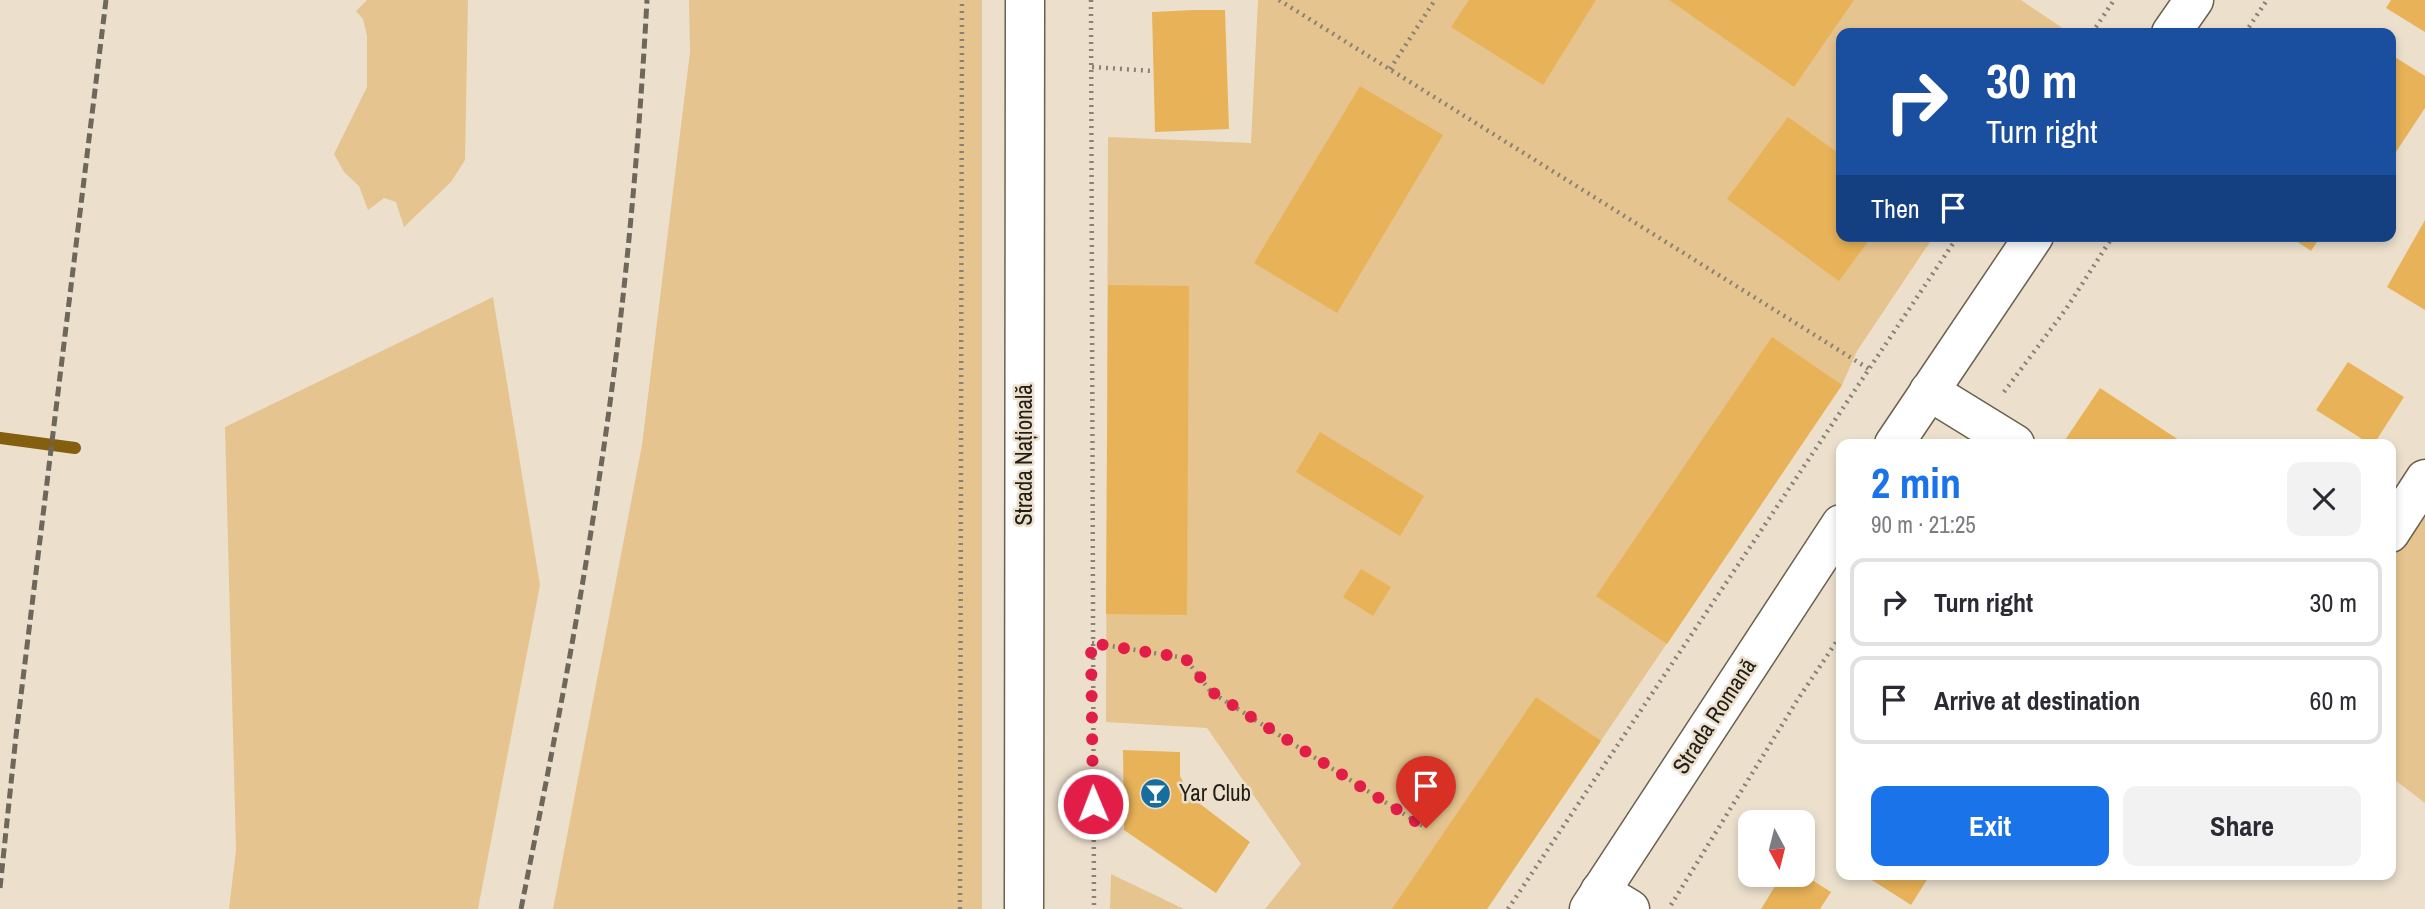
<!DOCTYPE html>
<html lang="en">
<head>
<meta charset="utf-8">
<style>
  :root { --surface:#fff; --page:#f2f2f3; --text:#2b2b33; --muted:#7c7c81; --line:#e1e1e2; --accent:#1a73e8 }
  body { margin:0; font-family:"Archivo Narrow",sans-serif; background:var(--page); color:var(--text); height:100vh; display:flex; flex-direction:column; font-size:26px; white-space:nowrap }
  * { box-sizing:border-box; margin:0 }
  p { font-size:23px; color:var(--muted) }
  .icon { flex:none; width:38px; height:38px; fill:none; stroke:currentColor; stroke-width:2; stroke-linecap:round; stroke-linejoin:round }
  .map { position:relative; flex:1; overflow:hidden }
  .drawer { position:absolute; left:1836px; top:439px; width:560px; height:441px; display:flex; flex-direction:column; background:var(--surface); border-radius:14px; box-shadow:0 4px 10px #0003 }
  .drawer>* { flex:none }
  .top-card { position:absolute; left:1836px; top:28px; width:560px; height:214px; border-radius:14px; box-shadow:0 4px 10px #0003; background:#1a4fa0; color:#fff; overflow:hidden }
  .needle { width:46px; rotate:173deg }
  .controls { position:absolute; left:1738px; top:810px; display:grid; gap:14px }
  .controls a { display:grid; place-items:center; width:77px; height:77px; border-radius:14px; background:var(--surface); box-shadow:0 4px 10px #0003; font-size:35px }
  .pin { position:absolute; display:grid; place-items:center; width:60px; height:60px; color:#fff; margin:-72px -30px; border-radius:50% 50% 50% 0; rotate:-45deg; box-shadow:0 0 7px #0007 }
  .pin .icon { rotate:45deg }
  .me { position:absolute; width:77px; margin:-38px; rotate:359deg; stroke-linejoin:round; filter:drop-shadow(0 0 5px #0008) }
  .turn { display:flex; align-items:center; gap:24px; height:147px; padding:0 35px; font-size:32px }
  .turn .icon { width:91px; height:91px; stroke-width:2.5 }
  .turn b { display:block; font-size:49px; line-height:60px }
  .then { display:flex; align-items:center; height:66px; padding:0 35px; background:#0003; gap:14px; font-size:26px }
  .round { display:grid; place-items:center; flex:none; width:74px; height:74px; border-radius:14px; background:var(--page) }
  .overview { display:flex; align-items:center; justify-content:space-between; height:119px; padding:0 35px }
  h1 { font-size:42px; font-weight:800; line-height:52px; color:var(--accent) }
  .primary-button { display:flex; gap:14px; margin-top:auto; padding:14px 35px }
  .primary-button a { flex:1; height:80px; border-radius:14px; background:var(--accent); color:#fff; font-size:28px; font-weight:800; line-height:80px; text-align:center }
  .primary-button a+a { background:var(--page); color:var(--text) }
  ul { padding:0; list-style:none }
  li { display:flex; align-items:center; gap:21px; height:88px; margin:0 14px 10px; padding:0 21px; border:4px solid var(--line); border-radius:14px }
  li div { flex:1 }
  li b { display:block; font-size:26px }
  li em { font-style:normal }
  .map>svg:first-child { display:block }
</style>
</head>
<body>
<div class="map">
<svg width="2425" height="909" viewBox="0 0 2425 909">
  <rect width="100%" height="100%" fill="#ece0cd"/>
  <!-- green -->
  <g fill="#e6c48f">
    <path d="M367,0H468L465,160L451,182L404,227L396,202L384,198L368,210L359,186L344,172L334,154L367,87V36L363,19L356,11Z"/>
    <path d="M689,0H982V909H553L642,445L690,52Z"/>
    <path d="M1258,0H2021L2070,33H1841V236H1934L1857,351L1842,385L1487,909H1265L1301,864L1207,728L1106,722L1108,137L1251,143Z"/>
    <path d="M493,297L540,585L478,909H229L236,850L225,427Z"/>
    <path d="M2425,503V803L2391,777L2390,554Z"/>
    <path d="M1111,874L1184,909H1110Z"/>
  </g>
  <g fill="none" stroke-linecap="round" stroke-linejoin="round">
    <!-- stream -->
    <path stroke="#845f10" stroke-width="12" d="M0,438L75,448"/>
  </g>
  <!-- building -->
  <g fill="#e8b358">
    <path d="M1469,0H1596L1543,85L1451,27Z"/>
    <path d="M1669,0H1854L1794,87Z"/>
    <path d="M2391,0H2425V32L2386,8Z"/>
    <path d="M1194,10H1225L1229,129L1155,132L1152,12Z"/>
    <path d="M2390,54L2425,76V108L2390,161Z"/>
    <path d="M1360,86L1443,135L1337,313L1254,263Z"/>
    <path d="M1788,117L1841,155V236H1872L1839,281L1727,199Z"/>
    <path d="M2425,220V310L2387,287Z"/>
    <path d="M2289,236H2321L2311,251Z"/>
    <path d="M1108,285L1189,286L1187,615L1106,614Z"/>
    <path d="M1772,337L1842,385L1667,644L1596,596Z"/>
    <path d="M2348,362L2404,397L2374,444H2370L2316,410Z"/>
    <path d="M2100,388L2185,444L2063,443Z"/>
    <path d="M1320,432L1424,496L1400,536L1296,472Z"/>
    <path d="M1361,569L1391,587L1373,616L1343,597Z"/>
    <path d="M1536,697L1601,741L1487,909H1392Z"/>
    <path d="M1123,750L1180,752V776L1191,797L1250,842L1216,893L1124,830Z"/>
    <path d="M1782,875H1804L1831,892L1820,909H1761Z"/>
    <path d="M1864,875H1930L1911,905Z"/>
  </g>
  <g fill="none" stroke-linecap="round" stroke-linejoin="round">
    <defs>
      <g id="minor">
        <path d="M1929,391L2015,444"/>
        <path d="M2390,533L2425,479"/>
        <path d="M1600,891L1630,909"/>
      </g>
      <path id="tertiary" d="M1024,909L1025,0"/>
      <g id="secondary">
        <path d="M2171,33L2194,0"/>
        <path d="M1894,444L2034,236"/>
        <path d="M1589,909L1841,524"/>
      </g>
    </defs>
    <!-- minor casing -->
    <use href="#minor" stroke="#6b6050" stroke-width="41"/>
    <!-- tertiary casing -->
    <use href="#tertiary" stroke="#6b6050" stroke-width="41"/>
    <!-- secondary casing -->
    <use href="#secondary" stroke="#6b6050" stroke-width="41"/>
    <!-- path -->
    <g stroke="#898174" stroke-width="4.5" stroke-dasharray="2 5" stroke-linecap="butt">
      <path d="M1091,0L1094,909"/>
      <path d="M1279,0L1869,369"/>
      <path d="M2092,33L2114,0"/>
      <path d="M2245,33L2267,0"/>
      <path d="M1092,67L1153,71"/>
      <path d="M1390,69L1435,0"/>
      <path d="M2004,392L2066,309L2113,236"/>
      <path d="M1092,643L1185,658L1211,692L1426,828"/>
      <path d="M1671,905L1798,699L1841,635"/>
      <path d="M960,909L962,0"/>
      <path d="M1508,909L1958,236"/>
    </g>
    <!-- minor -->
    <use href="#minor" stroke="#fff" stroke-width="38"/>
    <!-- tertiary -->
    <use href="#tertiary" stroke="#fff" stroke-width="38"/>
    <!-- secondary -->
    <use href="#secondary" stroke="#fff" stroke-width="38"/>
    <!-- rail -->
    <g stroke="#6e675c" stroke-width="5" stroke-dasharray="10 5" stroke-linecap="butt">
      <path d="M0,888L16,736L106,0"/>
      <path d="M521,909C549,768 577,628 598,486C623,325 638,163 647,0"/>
    </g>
  </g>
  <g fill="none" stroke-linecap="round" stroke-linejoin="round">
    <!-- route -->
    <path stroke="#e11d48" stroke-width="12" stroke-dasharray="0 21.6" d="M1093,804L1091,643L1185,658L1212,692L1426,828"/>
  </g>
  <!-- icons -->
  <defs>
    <symbol id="bar-disc" viewBox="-11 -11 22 22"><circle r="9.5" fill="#176e9e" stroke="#ece0cd"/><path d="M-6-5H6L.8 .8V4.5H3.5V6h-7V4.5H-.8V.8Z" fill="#fff"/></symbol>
  </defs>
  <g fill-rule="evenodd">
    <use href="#bar-disc" x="1138" y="776" width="35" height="35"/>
  </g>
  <g text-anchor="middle" stroke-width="5" stroke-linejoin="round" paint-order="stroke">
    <!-- street labels -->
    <g font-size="23" fill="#231f18" stroke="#ece0cd">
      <text transform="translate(1024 455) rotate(-90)" y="8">Strada Națională</text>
      <text transform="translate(1714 716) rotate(-57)" y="8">Strada Romană</text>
    </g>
    <!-- poi labels -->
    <g font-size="23" fill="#231f18" stroke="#ece0cd" text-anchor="start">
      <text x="1179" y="801">Yar Club</text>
    </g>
  </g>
</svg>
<div class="controls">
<a><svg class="needle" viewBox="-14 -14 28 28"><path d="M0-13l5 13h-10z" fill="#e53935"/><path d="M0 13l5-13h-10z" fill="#7c7c81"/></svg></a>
</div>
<div class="pin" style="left:1426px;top:828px;background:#d93025"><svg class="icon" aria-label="arrive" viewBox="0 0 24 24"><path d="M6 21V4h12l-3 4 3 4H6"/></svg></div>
<svg class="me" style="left:1093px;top:804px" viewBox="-20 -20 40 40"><circle r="17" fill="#e11d48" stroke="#fff" stroke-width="3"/><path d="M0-11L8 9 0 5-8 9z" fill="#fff"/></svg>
<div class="top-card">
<div class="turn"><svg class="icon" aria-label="right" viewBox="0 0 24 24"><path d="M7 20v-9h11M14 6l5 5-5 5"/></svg><div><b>30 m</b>Turn right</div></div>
<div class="then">Then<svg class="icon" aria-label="arrive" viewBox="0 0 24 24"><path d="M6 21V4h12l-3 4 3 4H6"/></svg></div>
</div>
<section class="drawer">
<div class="overview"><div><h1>2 min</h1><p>90 m · 21:25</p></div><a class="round"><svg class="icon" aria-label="close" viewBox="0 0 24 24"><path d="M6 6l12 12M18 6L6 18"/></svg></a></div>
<ul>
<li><svg class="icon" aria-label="right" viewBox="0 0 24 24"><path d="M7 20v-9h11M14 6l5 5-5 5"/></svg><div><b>Turn right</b></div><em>30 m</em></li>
<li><svg class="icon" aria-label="arrive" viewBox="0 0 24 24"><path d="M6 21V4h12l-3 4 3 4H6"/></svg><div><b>Arrive at destination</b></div><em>60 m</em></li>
</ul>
<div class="primary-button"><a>Exit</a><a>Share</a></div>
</section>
</div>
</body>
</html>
